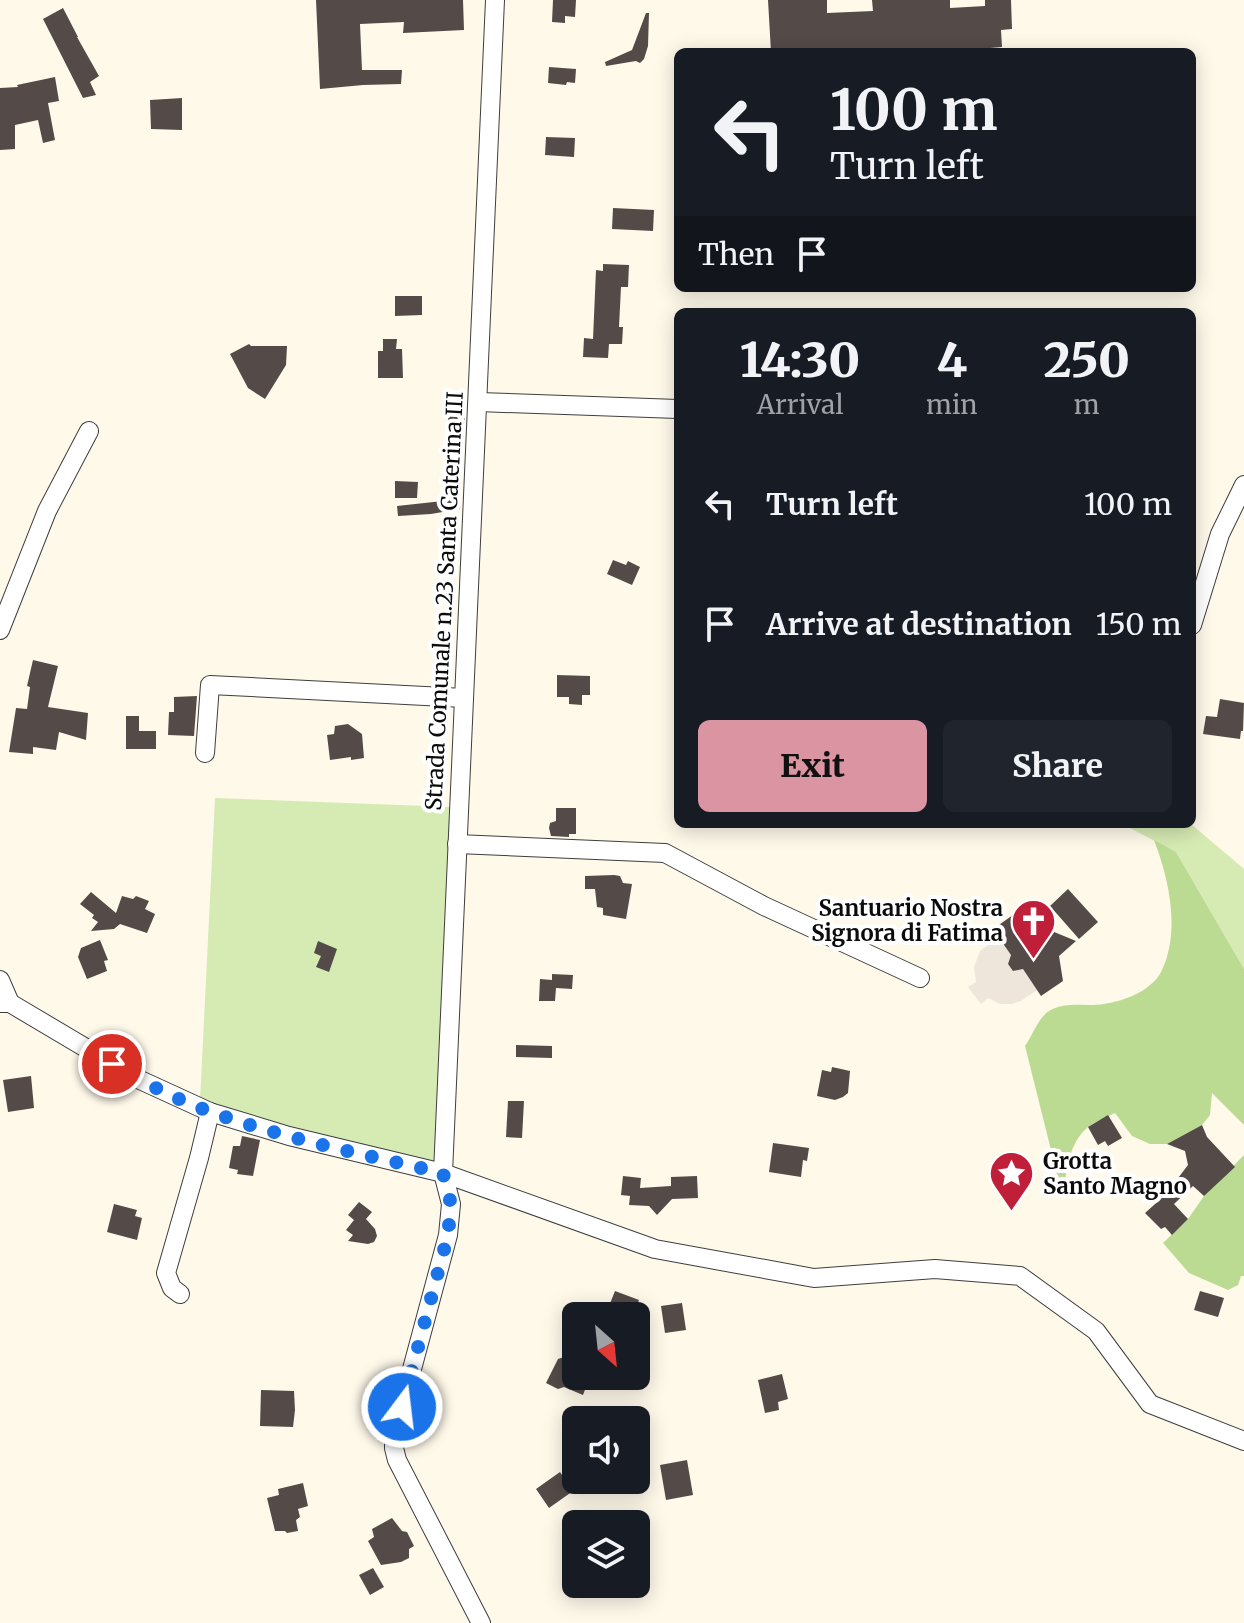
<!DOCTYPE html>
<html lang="en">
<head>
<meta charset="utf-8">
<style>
  :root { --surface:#171b24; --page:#20242c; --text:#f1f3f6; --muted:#9ea1a6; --accent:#db94a1 }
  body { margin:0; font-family:Merriweather,serif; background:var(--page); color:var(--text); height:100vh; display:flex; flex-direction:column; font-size:30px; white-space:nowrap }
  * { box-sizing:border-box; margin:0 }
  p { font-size:26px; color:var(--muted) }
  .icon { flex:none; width:44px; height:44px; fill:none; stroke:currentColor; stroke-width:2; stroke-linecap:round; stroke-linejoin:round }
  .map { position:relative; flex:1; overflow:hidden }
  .side { position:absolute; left:674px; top:308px; width:522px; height:520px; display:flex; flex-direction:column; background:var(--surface); border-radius:12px; box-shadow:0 4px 20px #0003 }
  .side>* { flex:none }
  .guide { position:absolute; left:674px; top:48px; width:522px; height:244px; border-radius:12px; box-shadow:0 4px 20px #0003; background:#171b24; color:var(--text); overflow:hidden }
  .needle { width:52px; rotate:153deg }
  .fabs { position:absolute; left:562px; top:1302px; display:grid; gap:16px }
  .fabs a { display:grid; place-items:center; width:88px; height:88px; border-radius:12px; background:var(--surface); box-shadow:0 4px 20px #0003; font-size:40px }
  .pin { position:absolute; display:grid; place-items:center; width:68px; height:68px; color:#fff; margin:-34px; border:4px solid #fff; border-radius:50%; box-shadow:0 2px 8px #0007 }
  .me { position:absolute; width:88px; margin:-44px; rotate:15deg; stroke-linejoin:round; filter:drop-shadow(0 0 6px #0008) }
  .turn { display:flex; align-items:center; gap:28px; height:168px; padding:0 24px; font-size:36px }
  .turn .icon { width:104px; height:104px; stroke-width:2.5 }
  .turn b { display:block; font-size:56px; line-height:68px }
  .then { display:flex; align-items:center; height:76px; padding:0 24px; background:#0003; gap:16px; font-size:30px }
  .eta { display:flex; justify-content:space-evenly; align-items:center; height:136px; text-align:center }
  .eta b { font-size:48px; font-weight:800; line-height:56px }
  .cta { display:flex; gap:16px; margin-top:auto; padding:16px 24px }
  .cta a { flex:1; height:92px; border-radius:12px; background:var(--accent); color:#111; font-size:32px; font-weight:800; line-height:92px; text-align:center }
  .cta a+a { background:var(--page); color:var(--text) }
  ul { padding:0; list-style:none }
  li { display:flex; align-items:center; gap:24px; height:120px; padding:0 24px }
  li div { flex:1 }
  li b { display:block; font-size:30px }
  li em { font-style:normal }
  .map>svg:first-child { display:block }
</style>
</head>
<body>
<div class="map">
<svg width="1244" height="1623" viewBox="0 0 1244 1623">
  <rect width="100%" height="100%" fill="#fff9ea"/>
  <!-- green -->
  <g fill="#d6eab3">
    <path d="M215,798L452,807L443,1173L200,1101Z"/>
    <path d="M1122,824H1191L1244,869V969L1176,852Z"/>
  </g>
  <!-- forest -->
  <g fill="#bbdb92">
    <path d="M1154,840L1176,852L1244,969V1125L1212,1093L1210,1115L1202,1125L1167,1144H1150L1132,1136L1115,1113C1107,1117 1098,1120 1091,1125C1068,1140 1066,1174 1063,1198L1025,1046C1032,1036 1039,1017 1049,1011C1066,1001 1085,1007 1104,1004C1124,1001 1151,991 1161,972C1181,932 1169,879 1154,840Z"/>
    <path d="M1244,1155V1276H1241L1238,1285L1228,1290L1189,1273L1163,1243L1188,1219L1204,1196Z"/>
  </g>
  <!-- plaza -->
  <path fill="#eee6da" d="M999,937L1011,955L1008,964L1013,971L1023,969L1037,990L1021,1001L1011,1004H1000L988,998L981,1004L968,987L976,982L974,967L980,951Z"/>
  <!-- building -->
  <g fill="#544b48">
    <path d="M316,0H463L464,30L403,33L404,22L360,24L362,70H402L401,84L363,85L320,89Z"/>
    <path d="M553,0H576L575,17L565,16V23L552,22Z"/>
    <path d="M768,0H827V13L873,11L872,0H950V8L985,6V0H1011L1012,29L1001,30L1002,47L990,48L991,52H771Z"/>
    <path d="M63,8L78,37H77L99,76L90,82L96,95L83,98L43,19Z"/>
    <path d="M646,13H649L648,46L644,59L640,63L636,61L606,66L605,62L632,50Z"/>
    <path d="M549,67L576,69L575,83L567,82L566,85L548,83Z"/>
    <path d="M55,77L59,101L48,103L55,140L43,143L38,120L15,125V149L0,150V88L18,87L17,85Z"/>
    <path d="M182,98V130L151,129L150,100Z"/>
    <path d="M546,137L575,138L574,157L545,155Z"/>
    <path d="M613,208L654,210L653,231L612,229Z"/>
    <path d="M603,264L629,265L628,287H621L619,327H623L622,344H609L608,358L583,357L584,338L593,339L596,270L603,271Z"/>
    <path d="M395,296H422V315L395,316Z"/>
    <path d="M383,339H397L396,349H402L403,378H378V351H383Z"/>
    <path d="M249,344L251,346H287L286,365L265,399L248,388L230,354Z"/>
    <path d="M449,412L465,414L463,445L452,444L453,435L446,434Z"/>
    <path d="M395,481L418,482L417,498H395Z"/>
    <path d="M461,499L460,509L431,514L398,516L397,506Z"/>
    <path d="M613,560L626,565L628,561L640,567L632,585L607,574Z"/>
    <path d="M33,660L58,666L48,707L88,713L86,740L59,732L56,750L33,747V754L9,752L16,708L27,709L30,687L27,686Z"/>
    <path d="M557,675L590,676V695H582V705L569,704V697H557Z"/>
    <path d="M197,696L194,736L168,735L169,712H174V697Z"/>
    <path d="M1220,699L1244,703L1243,731H1241L1240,739L1203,734L1206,716L1217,717Z"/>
    <path d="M126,716H139V731H156V749H126Z"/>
    <path d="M348,724L362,734L364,758L351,760V757L330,760L327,735L334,734L335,726Z"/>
    <path d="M556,808H576V834H569V837L551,836L549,828L550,823L556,821Z"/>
    <path d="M614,875L620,876L623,883L632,884L626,919L603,915V908L597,907L595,889H585V876Z"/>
    <path d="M1068,889L1098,922L1079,939L1050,906Z"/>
    <path d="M91,892L116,913L122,896L133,899L136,896L149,901L145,909L155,914L147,933L120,924L114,929L91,931L98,922L92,918L94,915L80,904Z"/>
    <path d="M1013,915L1076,941L1059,956L1063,981L1041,996L1023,969L1013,971L1008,964L1011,955L993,929Z"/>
    <path d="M100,940L108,960L104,961L107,971L87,979L78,957L81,948Z"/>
    <path d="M318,941L337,949L329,972L316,967L321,956L314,953Z"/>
    <path d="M552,974L573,975L572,989L556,988L555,1001H539L540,979L552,980Z"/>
    <path d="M516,1045L552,1046V1058L516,1057Z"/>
    <path d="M832,1067L850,1071L848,1093L843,1097L835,1100L817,1096L822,1070L831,1072Z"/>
    <path d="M31,1076L34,1108L8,1112L3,1080Z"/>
    <path d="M508,1101H524L522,1138L506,1137Z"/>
    <path d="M1108,1115L1122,1138L1108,1146L1105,1141L1098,1145L1088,1127Z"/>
    <path d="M1202,1125L1207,1137L1235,1167L1204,1196L1193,1186L1174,1204L1188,1219L1172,1235L1165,1227L1161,1229L1145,1213L1164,1196L1159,1188L1172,1186L1188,1165L1185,1151L1167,1144Z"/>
    <path d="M242,1136L260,1140L253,1176L237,1174L238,1170L229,1168L233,1146H240Z"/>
    <path d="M773,1143L809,1148L807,1161L803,1160L801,1177L769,1172Z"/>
    <path d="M623,1176L641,1178L640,1188L671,1186V1177L697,1176L698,1198L672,1199L657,1215L649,1206L629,1205L630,1196L621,1195Z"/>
    <path d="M359,1202L372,1212L366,1219L375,1229L377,1236L374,1242L368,1244L348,1241L353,1235L346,1230L354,1220L348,1215Z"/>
    <path d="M114,1204L137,1210L135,1216L142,1218L137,1240L107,1232Z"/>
    <path d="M615,1291L639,1300L633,1316H605Z"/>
    <path d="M1200,1291L1224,1298L1218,1317L1194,1310Z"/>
    <path d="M682,1303L686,1330L665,1333L661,1306Z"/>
    <path d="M564,1357L576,1362V1376H590L583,1395L564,1387L558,1389L546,1383L558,1359Z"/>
    <path d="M782,1374L788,1399L778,1402L779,1410L765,1413L758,1380Z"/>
    <path d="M261,1390L294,1391L295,1410L293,1427L260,1426Z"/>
    <path d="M687,1460L693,1495L666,1500L660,1465Z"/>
    <path d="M560,1472L573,1491L549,1508L536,1489Z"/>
    <path d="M303,1483L308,1506L298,1509L300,1517L296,1520L298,1531L287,1533L285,1531H275L267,1498L279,1495L278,1489Z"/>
    <path d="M392,1518L402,1531L407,1532L414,1546L409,1549V1558L401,1562L381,1565L368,1541L374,1537L372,1529Z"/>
    <path d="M373,1568L384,1587L370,1595L359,1575Z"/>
  </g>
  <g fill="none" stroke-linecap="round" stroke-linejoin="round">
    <defs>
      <g id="minor">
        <path d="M478,402L678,409"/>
        <path d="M1192,625L1220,534L1244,485"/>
        <path d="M0,630L47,511L89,431"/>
        <path d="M205,753L210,685L464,698"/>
        <path d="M457,844L665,853L764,906L920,978"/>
        <path d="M0,980L10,1003"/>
        <path d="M0,1003H10L138,1079L210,1112L289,1136L443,1173L655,1249L814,1278L935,1269L1020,1276L1096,1331L1150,1404L1244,1441"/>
        <path d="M180,1294L172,1288L166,1273L199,1158L210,1112"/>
        <path d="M481,1623L397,1460L394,1448V1436L448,1235L451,1204L443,1173L495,0"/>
      </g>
    </defs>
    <!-- minor casing -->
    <use href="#minor" stroke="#3e3e3e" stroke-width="20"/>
    <!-- minor -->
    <use href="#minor" stroke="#fff" stroke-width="18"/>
  </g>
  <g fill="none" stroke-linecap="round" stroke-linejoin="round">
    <!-- route -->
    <path stroke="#1a73e8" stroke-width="14" stroke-dasharray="0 25.2" d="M112,1064C143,1082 177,1100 211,1112C286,1139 365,1155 443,1173L451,1204L448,1235L402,1407"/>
  </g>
  <!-- icons -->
  <defs>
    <symbol id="church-pin" viewBox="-11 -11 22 30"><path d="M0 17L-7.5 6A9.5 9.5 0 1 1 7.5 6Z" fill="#c01f39" stroke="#fff"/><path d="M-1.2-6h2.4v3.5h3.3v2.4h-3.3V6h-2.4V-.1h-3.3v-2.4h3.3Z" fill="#fff"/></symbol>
    <symbol id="sight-pin" viewBox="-11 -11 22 30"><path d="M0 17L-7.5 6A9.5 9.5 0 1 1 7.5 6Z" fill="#c01f39" stroke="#fff"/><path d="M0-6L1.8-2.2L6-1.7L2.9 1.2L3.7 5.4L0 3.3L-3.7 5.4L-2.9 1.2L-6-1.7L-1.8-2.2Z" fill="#fff"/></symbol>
  </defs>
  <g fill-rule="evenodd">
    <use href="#church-pin" x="1008" y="896" width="51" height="69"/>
    <use href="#sight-pin" x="986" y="1148" width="51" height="69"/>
  </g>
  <g text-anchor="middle" stroke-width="8" stroke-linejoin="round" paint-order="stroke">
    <!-- street labels -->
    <g font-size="22" fill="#0b0b0b" stroke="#fff">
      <text transform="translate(444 601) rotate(-87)" y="8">Strada Comunale n.23 Santa Caterina III</text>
    </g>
    <!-- poi labels -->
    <g font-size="22" font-weight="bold" fill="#0b0b0b" stroke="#fff" text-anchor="end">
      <text x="1003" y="916">Santuario Nostra<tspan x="1003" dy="25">Signora di Fatima</tspan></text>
      <text x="1043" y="1169" text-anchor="start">Grotta<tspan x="1043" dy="25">Santo Magno</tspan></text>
    </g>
  </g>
</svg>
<div class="fabs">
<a><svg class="needle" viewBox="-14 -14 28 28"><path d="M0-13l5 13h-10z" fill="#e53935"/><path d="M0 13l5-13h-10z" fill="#9ea1a6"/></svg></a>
<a><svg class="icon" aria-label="sound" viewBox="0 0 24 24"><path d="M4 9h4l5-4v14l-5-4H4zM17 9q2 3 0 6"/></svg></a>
<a><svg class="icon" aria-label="layers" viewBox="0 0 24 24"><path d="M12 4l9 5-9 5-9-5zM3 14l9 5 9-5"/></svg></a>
</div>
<div class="pin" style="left:112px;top:1064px;background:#d93025"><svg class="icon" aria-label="arrive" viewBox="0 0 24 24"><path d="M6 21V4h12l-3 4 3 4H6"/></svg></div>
<svg class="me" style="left:402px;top:1407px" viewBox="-20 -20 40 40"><circle r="17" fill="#1a73e8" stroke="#fff" stroke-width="3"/><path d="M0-11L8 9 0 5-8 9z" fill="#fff"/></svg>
<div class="guide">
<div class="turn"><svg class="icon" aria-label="left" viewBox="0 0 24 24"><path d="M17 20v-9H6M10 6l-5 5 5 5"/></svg><div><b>100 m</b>Turn left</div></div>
<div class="then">Then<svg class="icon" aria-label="arrive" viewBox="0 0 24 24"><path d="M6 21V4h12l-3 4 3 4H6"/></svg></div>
</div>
<section class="side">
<div class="eta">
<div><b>14:30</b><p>Arrival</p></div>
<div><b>4</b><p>min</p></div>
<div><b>250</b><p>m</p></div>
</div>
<ul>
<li><svg class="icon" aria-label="left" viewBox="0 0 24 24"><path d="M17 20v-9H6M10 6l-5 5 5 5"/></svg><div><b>Turn left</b></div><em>100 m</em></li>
<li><svg class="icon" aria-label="arrive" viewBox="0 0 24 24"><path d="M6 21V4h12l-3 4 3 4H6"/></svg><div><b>Arrive at destination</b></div><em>150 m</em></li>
</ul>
<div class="cta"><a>Exit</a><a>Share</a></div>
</section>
</div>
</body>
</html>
